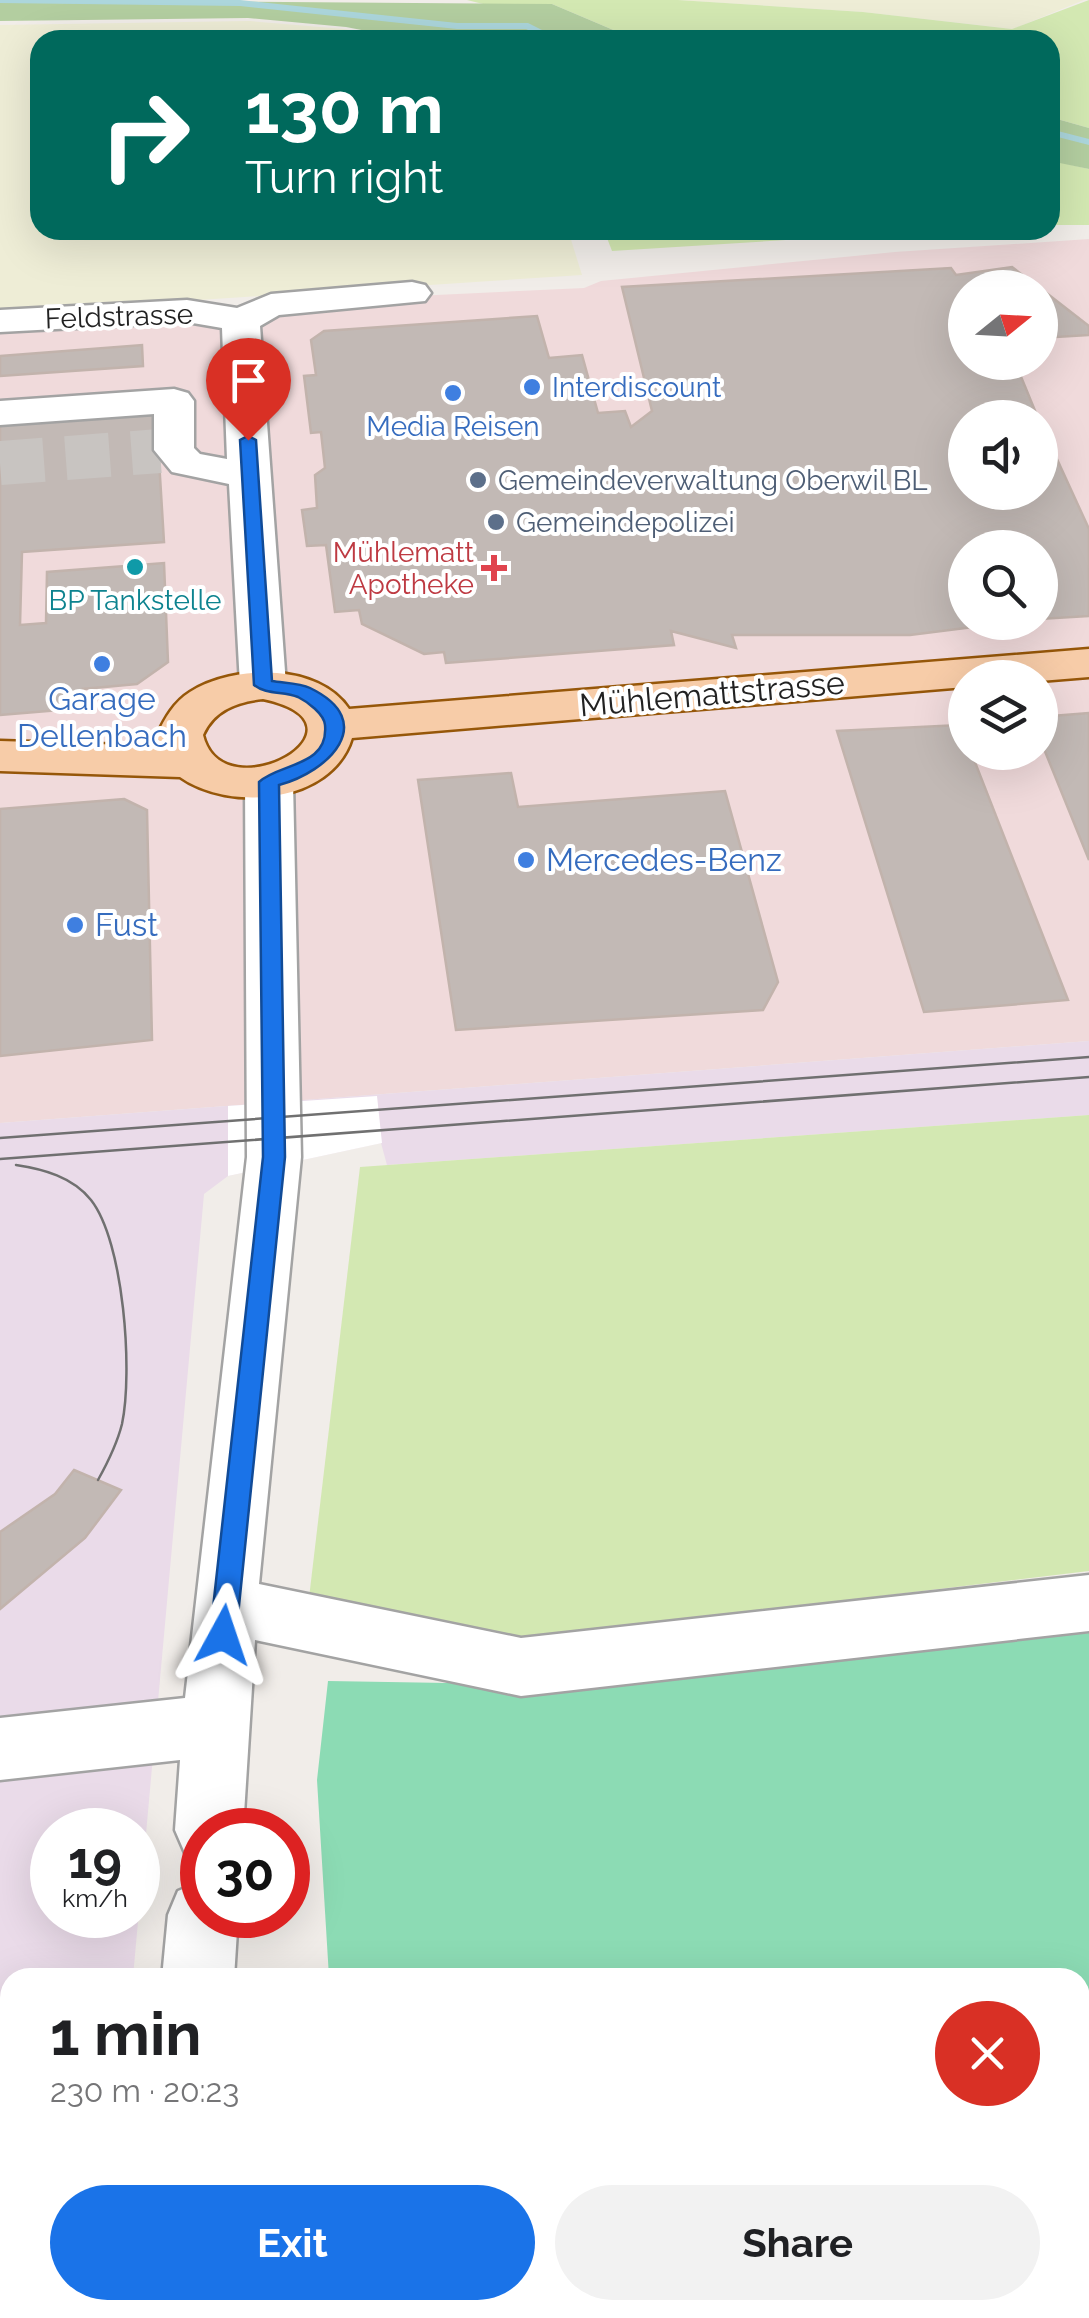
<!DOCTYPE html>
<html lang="en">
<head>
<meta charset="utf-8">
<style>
  :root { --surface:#fff; --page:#f2f2f2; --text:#202124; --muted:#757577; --accent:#1a73e8 }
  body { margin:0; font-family:Raleway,sans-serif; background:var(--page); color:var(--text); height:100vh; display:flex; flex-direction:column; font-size:38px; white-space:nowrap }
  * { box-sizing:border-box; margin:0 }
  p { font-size:32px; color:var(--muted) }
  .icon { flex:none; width:55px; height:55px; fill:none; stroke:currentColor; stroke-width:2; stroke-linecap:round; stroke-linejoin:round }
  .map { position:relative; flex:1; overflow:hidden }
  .side { position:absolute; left:0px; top:1968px; width:1090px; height:352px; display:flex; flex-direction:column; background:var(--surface); border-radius:30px 30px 0 0; box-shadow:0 10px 40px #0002 }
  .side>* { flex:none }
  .banner { position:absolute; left:30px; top:30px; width:1030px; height:210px; border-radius:30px; box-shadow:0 10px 40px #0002; background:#00695c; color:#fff; overflow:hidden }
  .needle { width:65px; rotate:72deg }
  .tools { position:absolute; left:948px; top:270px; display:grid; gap:20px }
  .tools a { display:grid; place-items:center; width:110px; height:110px; border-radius:50%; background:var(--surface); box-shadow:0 10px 40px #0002; font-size:50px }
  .speed { position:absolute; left:30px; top:1808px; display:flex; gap:20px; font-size:50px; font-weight:700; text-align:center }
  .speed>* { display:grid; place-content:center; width:130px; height:130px; border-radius:50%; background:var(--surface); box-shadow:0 10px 40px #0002; line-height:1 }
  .speed small { font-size:25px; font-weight:400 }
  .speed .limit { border:15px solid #d22; background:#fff; color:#111 }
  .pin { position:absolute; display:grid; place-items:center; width:85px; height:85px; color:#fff; margin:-102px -42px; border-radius:50% 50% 50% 0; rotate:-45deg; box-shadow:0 0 10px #0007 }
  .pin .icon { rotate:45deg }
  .me { position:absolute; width:110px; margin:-55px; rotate:5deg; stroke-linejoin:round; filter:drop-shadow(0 0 8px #0008) }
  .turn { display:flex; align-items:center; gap:35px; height:210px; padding:0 50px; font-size:45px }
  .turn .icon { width:130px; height:130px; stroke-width:2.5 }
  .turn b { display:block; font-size:70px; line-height:85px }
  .round { display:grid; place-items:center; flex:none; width:105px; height:105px; border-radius:52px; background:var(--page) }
  .head { display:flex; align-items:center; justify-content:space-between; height:170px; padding:0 50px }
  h1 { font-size:60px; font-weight:700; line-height:75px }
  .cta { display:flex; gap:20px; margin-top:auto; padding:20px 50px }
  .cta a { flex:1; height:115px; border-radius:60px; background:var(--accent); color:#fff; font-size:40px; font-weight:700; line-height:115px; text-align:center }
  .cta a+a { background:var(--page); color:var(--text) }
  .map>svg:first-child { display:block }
</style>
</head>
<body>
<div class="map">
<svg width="1089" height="2318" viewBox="0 0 1089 2318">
  <rect width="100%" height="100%" fill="#f1ede9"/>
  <!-- commercial -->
  <path fill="#f0dadb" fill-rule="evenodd" d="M1089,239V1041L0,1123V326L331,300L584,288L601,281L895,252ZM965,288H1040V362H965ZM965,418H1040V492H965ZM965,548H1040V622H965ZM965,678H1040V752H965Z"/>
  <!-- industrial -->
  <path fill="#eadbe9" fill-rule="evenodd" d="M1089,1041V1115L387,1165L381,1143L228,1176L204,1194L133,1977L10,1978V2310H103L102,2318H0V1123ZM52,1830H138V1915H52Z"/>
  <!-- farmland -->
  <g fill="#eeedd6">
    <path d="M678,0H1084L1013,29L863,12Z"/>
    <path d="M249,21L344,29L394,40H40V230H568L582,275L0,313V25Z"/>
  </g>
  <!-- grass -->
  <g fill="#d3e8b2">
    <path d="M467,0H678L863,12L1012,29L1089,0V128L1050,117V40H637L552,4L487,5Z"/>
    <path d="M1050,160L1089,169V225H1050Z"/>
    <path d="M604,230H944L612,251Z"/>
    <path d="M1089,1115V1571L507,1641L309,1598L360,1167Z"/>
  </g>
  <!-- forest -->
  <g fill="#b3cea0">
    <path d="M0,0L552,4L637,40H413L346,27L248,18L0,21Z"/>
    <path d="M1050,117L1089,128V169L1050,161Z"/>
  </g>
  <!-- pitch -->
  <path fill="#8cdbb4" d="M1089,1633V2318H349V2310H1080V1978L329,1977L317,1780L328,1681L508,1684Z"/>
  <!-- pier -->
  <path fill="#fff" d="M377,1096L382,1143L228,1176V1106Z"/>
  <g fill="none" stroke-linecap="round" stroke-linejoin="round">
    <!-- stream -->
    <g fill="#acd6dc" fill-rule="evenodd">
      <path d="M0,0H240L457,23H528L562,40H549L526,29H457L240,6L0,3Z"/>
      <path d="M1050,129L1089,139V145L1050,135Z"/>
    </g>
  </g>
  <!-- building -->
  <g fill="#c2b9b5" stroke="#c2b3ac" stroke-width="2.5">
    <path d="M1012,267L1039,288H965V362H1015L1038,418H965V492H1040V422L1089,529V616L1040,619V548H965V622H1013L910,635H732L736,648L671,631L674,645L446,663L444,652L424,654L362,624L359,610L335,612L326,545L307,546L302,510L317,508L315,475L325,468L321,432L311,433L304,376L316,375L311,340L324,331L537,316L549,358L582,355L598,413L625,411L631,427L652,411L622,287L951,268L956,275Z"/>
    <path d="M1040,288L1089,326V335L1040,338Z"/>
    <path d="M142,345L143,366L0,376V356Z"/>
    <path d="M156,411L164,542L22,552L20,625L46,623L47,572L164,563L168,662L137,684L83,689V708L0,715V423Z"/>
    <path d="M1089,713V860L1040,739V717Z"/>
    <path d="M960,725L965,752H971L1068,1000L924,1012L837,731Z"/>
    <path d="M511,773L518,807L725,791L778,982L763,1010L456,1030L418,780Z"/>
    <path d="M124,799L147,810L152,1040L0,1056V809Z"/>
    <path d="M74,1470L121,1490L85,1538L0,1609V1532L55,1494Z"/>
  </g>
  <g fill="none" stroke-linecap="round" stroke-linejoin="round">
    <!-- minor-tunnel -->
    <path stroke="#c8c4c1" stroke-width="44" stroke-dasharray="44 22" stroke-linecap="butt" d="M0,463L160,451"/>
    <defs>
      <g id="minor">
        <path d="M412,282L425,285L431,293L425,301L279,315L260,326L286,685L279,695L263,699L247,695L240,685L229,484L172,472L154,450V414L0,425V401L174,389L188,393L194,401V448L200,454L227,459L222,328L187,322L0,332V310L187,300L237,308L271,294Z"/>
        <path d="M269,767L286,771L293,782L301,1157L259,1584L521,1638L1089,1575V1631L521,1696L255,1640L243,1830H202V1860L185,1853L175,1830L180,1760L0,1780V1718L185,1698L247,1157L245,782L252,771Z"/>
        <path d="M202,1881V1915H238L234,1978H162L168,1915L178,1891Z"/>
        <path d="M136,2310H214V2318H134Z"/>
      </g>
      <path id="major" d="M1089,649V677L1040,681L965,678V687L352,738C332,804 229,812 180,777L0,771V741L160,746L157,735C165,718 174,702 190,692C233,664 319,663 349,709ZM263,699C384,725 223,816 203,735C214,710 237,702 263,699Z"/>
    </defs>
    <!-- minor casing -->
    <use href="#minor" stroke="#a3a3a3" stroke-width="5"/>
    <!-- major casing -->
    <use href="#major" stroke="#965709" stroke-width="5"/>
    <!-- minor -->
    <use href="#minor" fill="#fff" fill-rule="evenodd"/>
    <!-- major -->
    <use href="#major" fill="#f7cca8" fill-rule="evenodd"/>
    <!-- tram -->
    <g stroke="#707070" stroke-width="2.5">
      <path d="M0,1138L1089,1057"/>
      <path d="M0,1159L1089,1077"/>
      <path d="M16,1165C43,1169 73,1177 91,1200C124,1242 133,1372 122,1424C117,1444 108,1462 98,1480"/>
    </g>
  </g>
  <!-- route -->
  <path fill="#1a73e8" stroke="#114b97" stroke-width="2.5" d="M248,436L256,440L272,681C284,683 300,683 310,688C380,722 328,772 279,785L285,1157L236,1635L232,1643L223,1647L214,1643L210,1635L263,1157L259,782C279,763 329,767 325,725C324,714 308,702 298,697C284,691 266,695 254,685L240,440Z"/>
  <!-- markers -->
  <g fill="#3f7fe0" stroke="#fff" stroke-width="4">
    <circle cx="532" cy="387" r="10"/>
    <circle cx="453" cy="393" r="10"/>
    <circle cx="102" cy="664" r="10"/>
    <circle cx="526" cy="860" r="10"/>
    <circle cx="75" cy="925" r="10"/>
  </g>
  <g fill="#5c6f8a" stroke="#fff" stroke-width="4">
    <circle cx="478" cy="480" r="10"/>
    <circle cx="496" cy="522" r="10"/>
  </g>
  <circle fill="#0f9aa8" stroke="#fff" stroke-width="4" cx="135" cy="567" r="10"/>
  <path fill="#e0444e" stroke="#fff" stroke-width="4" d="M489 553h10v10h10v10h-10v10h-10v-10h-10v-10h10z"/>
  <g text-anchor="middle" stroke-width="8" stroke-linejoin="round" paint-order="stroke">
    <!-- far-street labels -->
    <g font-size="28" fill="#222" stroke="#fff">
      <text transform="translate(119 316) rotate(-2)" y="10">Feldstrasse</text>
    </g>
    <!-- far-shop labels -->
    <g font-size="28" fill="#366cbe" stroke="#fff" text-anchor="start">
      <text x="552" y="397">Interdiscount</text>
      <text x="453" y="436" text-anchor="middle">Media Reisen</text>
    </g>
    <!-- far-service labels -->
    <g font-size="28" fill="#4e5e75" stroke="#fff" text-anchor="start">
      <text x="498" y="490">Gemeindeverwaltung Oberwil BL</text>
      <text x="516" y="532">Gemeindepolizei</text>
    </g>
    <!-- far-health labels -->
    <g font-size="28" fill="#be3a42" stroke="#fff" text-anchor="end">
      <text x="474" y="562">Mühlematt<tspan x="474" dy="32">Apotheke</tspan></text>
    </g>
    <!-- far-culture labels -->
    <g font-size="28" fill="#0d838f" stroke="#fff">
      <text x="135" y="610">BP Tankstelle</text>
    </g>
    <!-- street labels -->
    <g font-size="32" fill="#222" stroke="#fff">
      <text transform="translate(712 694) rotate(-5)" y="11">Mühlemattstrasse</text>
    </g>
    <!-- shop labels -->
    <g font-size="32" fill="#366cbe" stroke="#fff" text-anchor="start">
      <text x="102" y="710" text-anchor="middle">Garage<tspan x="102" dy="37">Dellenbach</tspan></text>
      <text x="546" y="871">Mercedes-Benz</text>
      <text x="95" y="936">Fust</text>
    </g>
  </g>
</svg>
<div class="tools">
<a><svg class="needle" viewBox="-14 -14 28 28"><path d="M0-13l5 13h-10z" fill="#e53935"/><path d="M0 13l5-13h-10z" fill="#757577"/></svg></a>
<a><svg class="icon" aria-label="sound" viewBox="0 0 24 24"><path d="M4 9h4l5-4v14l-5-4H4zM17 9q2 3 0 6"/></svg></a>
<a><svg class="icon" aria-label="search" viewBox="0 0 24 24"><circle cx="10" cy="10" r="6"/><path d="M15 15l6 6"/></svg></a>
<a><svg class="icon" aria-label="layers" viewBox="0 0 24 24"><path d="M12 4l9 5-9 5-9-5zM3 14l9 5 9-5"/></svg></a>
</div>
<div class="speed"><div>19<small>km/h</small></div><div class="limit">30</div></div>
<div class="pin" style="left:248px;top:440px;background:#d93025"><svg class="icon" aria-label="arrive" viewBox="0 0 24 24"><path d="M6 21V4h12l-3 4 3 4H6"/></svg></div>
<svg class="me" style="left:223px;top:1635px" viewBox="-20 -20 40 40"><path d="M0-17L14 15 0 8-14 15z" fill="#1a73e8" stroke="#fff" stroke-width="4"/></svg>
<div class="banner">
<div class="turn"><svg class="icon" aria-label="right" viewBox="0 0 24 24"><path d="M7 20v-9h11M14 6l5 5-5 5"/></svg><div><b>130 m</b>Turn right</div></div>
</div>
<section class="side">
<div class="head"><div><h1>1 min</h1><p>230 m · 20:23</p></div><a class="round" style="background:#d93025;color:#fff"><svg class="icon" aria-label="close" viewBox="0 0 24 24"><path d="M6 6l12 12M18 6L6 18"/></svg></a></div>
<div class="cta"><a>Exit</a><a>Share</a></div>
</section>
</div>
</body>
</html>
